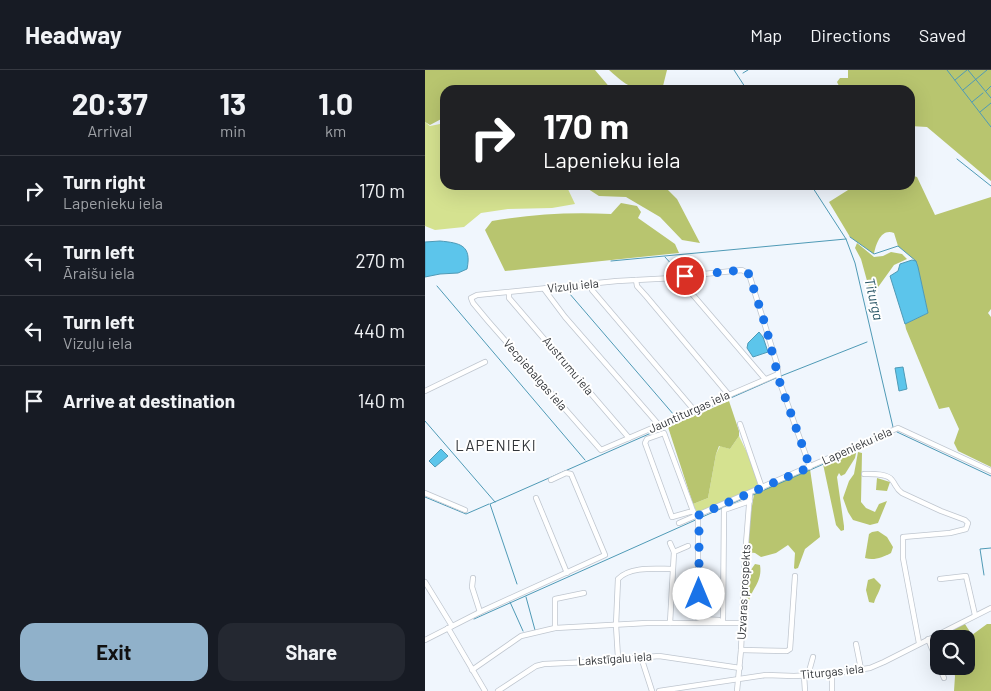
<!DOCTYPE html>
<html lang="en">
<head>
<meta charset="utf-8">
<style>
  :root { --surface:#171b24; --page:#242831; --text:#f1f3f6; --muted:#9ea1a6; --line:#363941; --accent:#90b1ca }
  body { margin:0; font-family:Barlow,sans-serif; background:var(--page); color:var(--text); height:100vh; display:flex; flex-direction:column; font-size:19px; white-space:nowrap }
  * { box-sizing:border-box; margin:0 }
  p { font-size:16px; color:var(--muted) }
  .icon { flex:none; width:28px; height:28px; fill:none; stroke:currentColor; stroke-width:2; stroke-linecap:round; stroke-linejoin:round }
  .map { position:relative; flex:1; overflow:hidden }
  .details { display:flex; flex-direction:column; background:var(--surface); width:425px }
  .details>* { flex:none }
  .guide { position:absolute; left:15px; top:15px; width:475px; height:105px; border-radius:15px; box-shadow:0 5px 20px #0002; background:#202124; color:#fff; overflow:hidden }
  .fabs { position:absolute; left:505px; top:560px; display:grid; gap:10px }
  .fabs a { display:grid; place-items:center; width:45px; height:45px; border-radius:10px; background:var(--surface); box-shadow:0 5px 20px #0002; font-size:25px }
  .pin { position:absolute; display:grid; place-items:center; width:42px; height:42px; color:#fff; margin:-21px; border:2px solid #fff; border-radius:50%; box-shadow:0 1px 5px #0007 }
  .me { position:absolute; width:55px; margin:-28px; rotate:0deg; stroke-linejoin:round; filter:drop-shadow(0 0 4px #0008) }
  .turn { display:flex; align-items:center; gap:18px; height:105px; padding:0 20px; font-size:22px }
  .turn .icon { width:65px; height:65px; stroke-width:2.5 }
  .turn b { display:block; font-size:35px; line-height:42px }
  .eta { display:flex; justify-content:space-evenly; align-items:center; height:85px; text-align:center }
  .eta b { font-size:30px; font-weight:700; line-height:35px }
  .primary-button { display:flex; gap:10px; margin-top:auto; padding:10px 20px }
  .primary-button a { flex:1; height:58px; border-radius:15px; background:var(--accent); color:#111; font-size:20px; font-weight:700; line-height:58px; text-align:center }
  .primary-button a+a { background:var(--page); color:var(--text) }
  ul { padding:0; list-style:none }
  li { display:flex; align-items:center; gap:15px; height:70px; padding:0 20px; border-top:1px solid var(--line) }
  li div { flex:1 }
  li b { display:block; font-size:19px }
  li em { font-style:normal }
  header { display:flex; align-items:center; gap:30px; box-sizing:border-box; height:70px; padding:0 25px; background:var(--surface); border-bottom:1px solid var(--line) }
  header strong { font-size:24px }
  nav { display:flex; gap:28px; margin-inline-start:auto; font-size:18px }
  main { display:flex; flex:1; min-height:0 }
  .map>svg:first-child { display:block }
</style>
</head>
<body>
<header>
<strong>Headway</strong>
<nav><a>Map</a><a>Directions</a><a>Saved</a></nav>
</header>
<main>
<section class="details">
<div class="eta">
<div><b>20:37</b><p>Arrival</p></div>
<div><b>13</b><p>min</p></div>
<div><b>1.0</b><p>km</p></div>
</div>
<ul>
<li><svg class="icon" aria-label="right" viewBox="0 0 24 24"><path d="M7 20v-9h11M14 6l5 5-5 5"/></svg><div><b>Turn right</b><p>Lapenieku iela</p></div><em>170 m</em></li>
<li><svg class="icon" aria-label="left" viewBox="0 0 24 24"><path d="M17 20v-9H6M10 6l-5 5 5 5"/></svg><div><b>Turn left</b><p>Āraišu iela</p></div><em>270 m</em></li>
<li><svg class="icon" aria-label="left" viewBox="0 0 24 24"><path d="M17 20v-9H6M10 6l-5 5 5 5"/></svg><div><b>Turn left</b><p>Vizuļu iela</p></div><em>440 m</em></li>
<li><svg class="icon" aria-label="arrive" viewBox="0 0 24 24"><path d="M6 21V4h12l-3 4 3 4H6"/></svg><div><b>Arrive at destination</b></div><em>140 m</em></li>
</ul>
<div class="primary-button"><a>Exit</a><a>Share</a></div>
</section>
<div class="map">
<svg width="566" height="621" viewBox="0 0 566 621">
  <rect width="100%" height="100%" fill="#f0f6fd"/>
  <!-- green -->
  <g fill="#d5e290">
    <path d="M0,52L5,56L20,53V115H141L150,134L127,138L83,139L56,143L39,157L10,160L0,156Z"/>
    <path d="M314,366L330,399L333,416L272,443L268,434L283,428L291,384L295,376L305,379Z"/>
  </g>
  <!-- forest -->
  <g fill="#b8c56f">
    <path d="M0,0H170L187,20H20V47L5,55L0,52Z"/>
    <path d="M184,0H242L237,20C209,20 206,20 184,0Z"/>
    <path d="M423,0H566V111L502,57L485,56V20H416L412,12L415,8H423Z"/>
    <path d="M485,105L492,107L510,145L566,127V239L563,243L566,247V397L533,381L529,373L534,359L524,337L514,339L481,259L480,254L503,243L491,191L473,176L469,163C456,158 451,174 449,184L425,167L404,132L431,115H485Z"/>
    <path d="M157,115H238L252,129L275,173L257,170L235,147L201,127L174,126Z"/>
    <path d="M196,133L212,136L216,142L213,148L250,174L254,183L80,201L60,160L67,151C107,144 146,142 186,144Z"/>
    <path d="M432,173L449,187L458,186L466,182L477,184L482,189L469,195L451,220L444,218L436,189L430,178Z"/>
    <path d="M304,331L314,361V366L305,379L294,376L291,384L283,428L268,434L243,357Z"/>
    <path d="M432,379L430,388L420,404L416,406L414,403L412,407L419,456V460L416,461L411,455L398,394Z"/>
    <path d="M433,382L437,383L436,432L441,438L450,442L454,434L462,431L453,453L445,455L428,450L423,442L418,428L424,411L429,404Z"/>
    <path d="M385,399L395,467L380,479L373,498L370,499L369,498L370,483L363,475L351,483L336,487L330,483L323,482L324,454L329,424Z"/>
    <path d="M452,408L465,412L462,421L451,420Z"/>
    <path d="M453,461L462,467L468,477L466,483C458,487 449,491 440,488L444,464L447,462Z"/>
    <path d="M330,494L335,495C338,513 325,519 323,536L320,537L323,504Z"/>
    <path d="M449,508L456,515C455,521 451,526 449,533L444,532L441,520L443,510Z"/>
    <path d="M538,551L547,565L562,554H566V621H529L530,606L527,596H541V569H517L510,566Z"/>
  </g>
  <!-- water -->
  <g fill="#5cc5eb" stroke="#4f9ab6">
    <path d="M15,171C35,173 47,175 42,199L33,203L15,204L0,207V172Z"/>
    <path d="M487,190L491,191L493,197L503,243L480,254L465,206L473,201L475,194Z"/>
    <path d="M334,262L338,267L343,282L328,287L322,278L323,273Z"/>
    <path d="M478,297L482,319L474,321L470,298Z"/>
    <path d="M16,379L23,386L10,397L4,391Z"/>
  </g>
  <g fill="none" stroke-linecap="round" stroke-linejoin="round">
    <!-- stream -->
    <g stroke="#4f9ab6" stroke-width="1">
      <path d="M309,0L322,20"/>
      <path d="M522,0L566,57"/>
      <path d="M543,0L566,28"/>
      <path d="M318,3L323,0"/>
      <path d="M530,10L542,0"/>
      <path d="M538,20L562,0"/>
      <path d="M561,21L566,16"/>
      <path d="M547,32L558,23"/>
      <path d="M555,42L566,33"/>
      <path d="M532,89L566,116"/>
      <path d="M386,115L421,169L430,193L468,357"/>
      <path d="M425,167L449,184L473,176L491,191"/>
      <path d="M240,187L258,207"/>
      <path d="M186,191L421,169"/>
      <path d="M12,216L160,390"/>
      <path d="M144,223L249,345"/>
      <path d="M356,306L442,272"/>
      <path d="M0,351L70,432"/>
      <path d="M472,362L566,406"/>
      <path d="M328,425L465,365"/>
      <path d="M0,427L41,444L64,434"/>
      <path d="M559,505L555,479L566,478"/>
      <path d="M92,514L65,434L351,308"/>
      <path d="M101,527L110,560"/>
      <path d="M85,532L98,561"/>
      <path d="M49,549L322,427"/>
    </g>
    <defs>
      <g id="minor">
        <path d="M260,206L317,200L324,204L352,294L354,310L385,397"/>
        <path d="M211,210L212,216L221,226L304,325"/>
        <path d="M166,214L167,220L269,340"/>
        <path d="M119,219L140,247L234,355"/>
        <path d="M84,223V228L204,368"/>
        <path d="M340,309L256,211L249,208L192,211L52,225L46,228L48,233L63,251L176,380L353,304"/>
        <path d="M0,321L60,292"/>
        <path d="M315,354L337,418"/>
        <path d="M439,404C446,404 462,403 467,410C471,415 471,419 477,423L516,441L540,450L543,453L541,459L525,463L478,467V488L494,573"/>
        <path d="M0,423L40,440"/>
        <path d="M111,428L142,503"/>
        <path d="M268,441L247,447L220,373L222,369L239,363L268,441L271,446"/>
        <path d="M273,445V548L276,549L294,550"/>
        <path d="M254,453L473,358L566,401"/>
        <path d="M245,473L249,482"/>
        <path d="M48,508L47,517L55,542"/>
        <path d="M515,509L541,506L550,545"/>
        <path d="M0,512L27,556"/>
        <path d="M298,550L299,440L325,431"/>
        <path d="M245,553L249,482L263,476"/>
        <path d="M23,558L60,621"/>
        <path d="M130,558V529L159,523"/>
        <path d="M503,569L514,596"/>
        <path d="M0,570L55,542L180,485L146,404L141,403L126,410"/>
        <path d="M431,574L436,599"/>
        <path d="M316,580L362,581L365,579L370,506"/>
        <path d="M216,587L227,621"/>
        <path d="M193,588L191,555L193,509C205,496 231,499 247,499"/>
        <path d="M514,596L519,608"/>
        <path d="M47,600L96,566L130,558L222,553H317"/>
        <path d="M407,603V621"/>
        <path d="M379,605L380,621"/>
        <path d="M383,605L388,587"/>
        <path d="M73,621L111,596L119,594L164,592L234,586L315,598"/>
        <path d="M234,621L341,605L369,606L405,604L445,598L459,592L566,538"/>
        <path d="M312,621L316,580L320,487L325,423"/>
      </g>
    </defs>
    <!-- minor casing -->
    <use href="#minor" stroke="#bfc6cf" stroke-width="6"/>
    <!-- minor -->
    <use href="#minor" stroke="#fff" stroke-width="4.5"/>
  </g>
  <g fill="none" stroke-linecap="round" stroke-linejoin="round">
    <!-- route -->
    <path stroke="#1a73e8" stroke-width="9" stroke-dasharray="0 16.2" d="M260,206L317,200L324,204L341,257L354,310L385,397L274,445V524"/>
  </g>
  <g text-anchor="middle" stroke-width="4" stroke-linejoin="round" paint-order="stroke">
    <!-- street labels -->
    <g font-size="12" fill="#323539" stroke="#fff">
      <text transform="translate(148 216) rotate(-6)" y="4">Vizuļu iela</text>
      <text transform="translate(143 296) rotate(50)" y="4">Austrumu iela</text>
      <text transform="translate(110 305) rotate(49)" y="4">Vecpiebalgas iela</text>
      <text transform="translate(264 342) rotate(-24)" y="4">Jauntiturgas iela</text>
      <text transform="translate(432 376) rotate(-24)" y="4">Lapenieku iela</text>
      <text transform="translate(319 522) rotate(-87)" y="4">Uzvaras prospekts</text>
      <text transform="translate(190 589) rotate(-4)" y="4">Lakstīgalu iela</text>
      <text transform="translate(407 602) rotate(-6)" y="4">Titurgas iela</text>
    </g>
    <!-- water labels -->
    <g font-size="14" font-style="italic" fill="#285566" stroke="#fff">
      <text transform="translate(449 229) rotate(77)" y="5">Titurga</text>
    </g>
    <!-- quarter labels -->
    <g font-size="15" letter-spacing="1" fill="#323539" stroke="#fff">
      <text x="71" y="381">LAPENIEKI</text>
    </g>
  </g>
</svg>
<div class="fabs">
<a><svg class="icon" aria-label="search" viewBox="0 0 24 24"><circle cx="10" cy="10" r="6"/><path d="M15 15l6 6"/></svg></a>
</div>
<div class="pin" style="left:260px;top:206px;background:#d93025"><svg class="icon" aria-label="arrive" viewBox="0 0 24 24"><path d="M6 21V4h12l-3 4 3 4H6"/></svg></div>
<svg class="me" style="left:274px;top:524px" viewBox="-20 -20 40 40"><circle r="19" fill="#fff"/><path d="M0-13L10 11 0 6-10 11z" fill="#1a73e8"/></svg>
<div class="guide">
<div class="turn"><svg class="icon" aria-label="right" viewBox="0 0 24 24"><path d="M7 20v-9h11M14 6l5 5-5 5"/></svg><div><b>170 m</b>Lapenieku iela</div></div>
</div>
</div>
</main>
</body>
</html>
